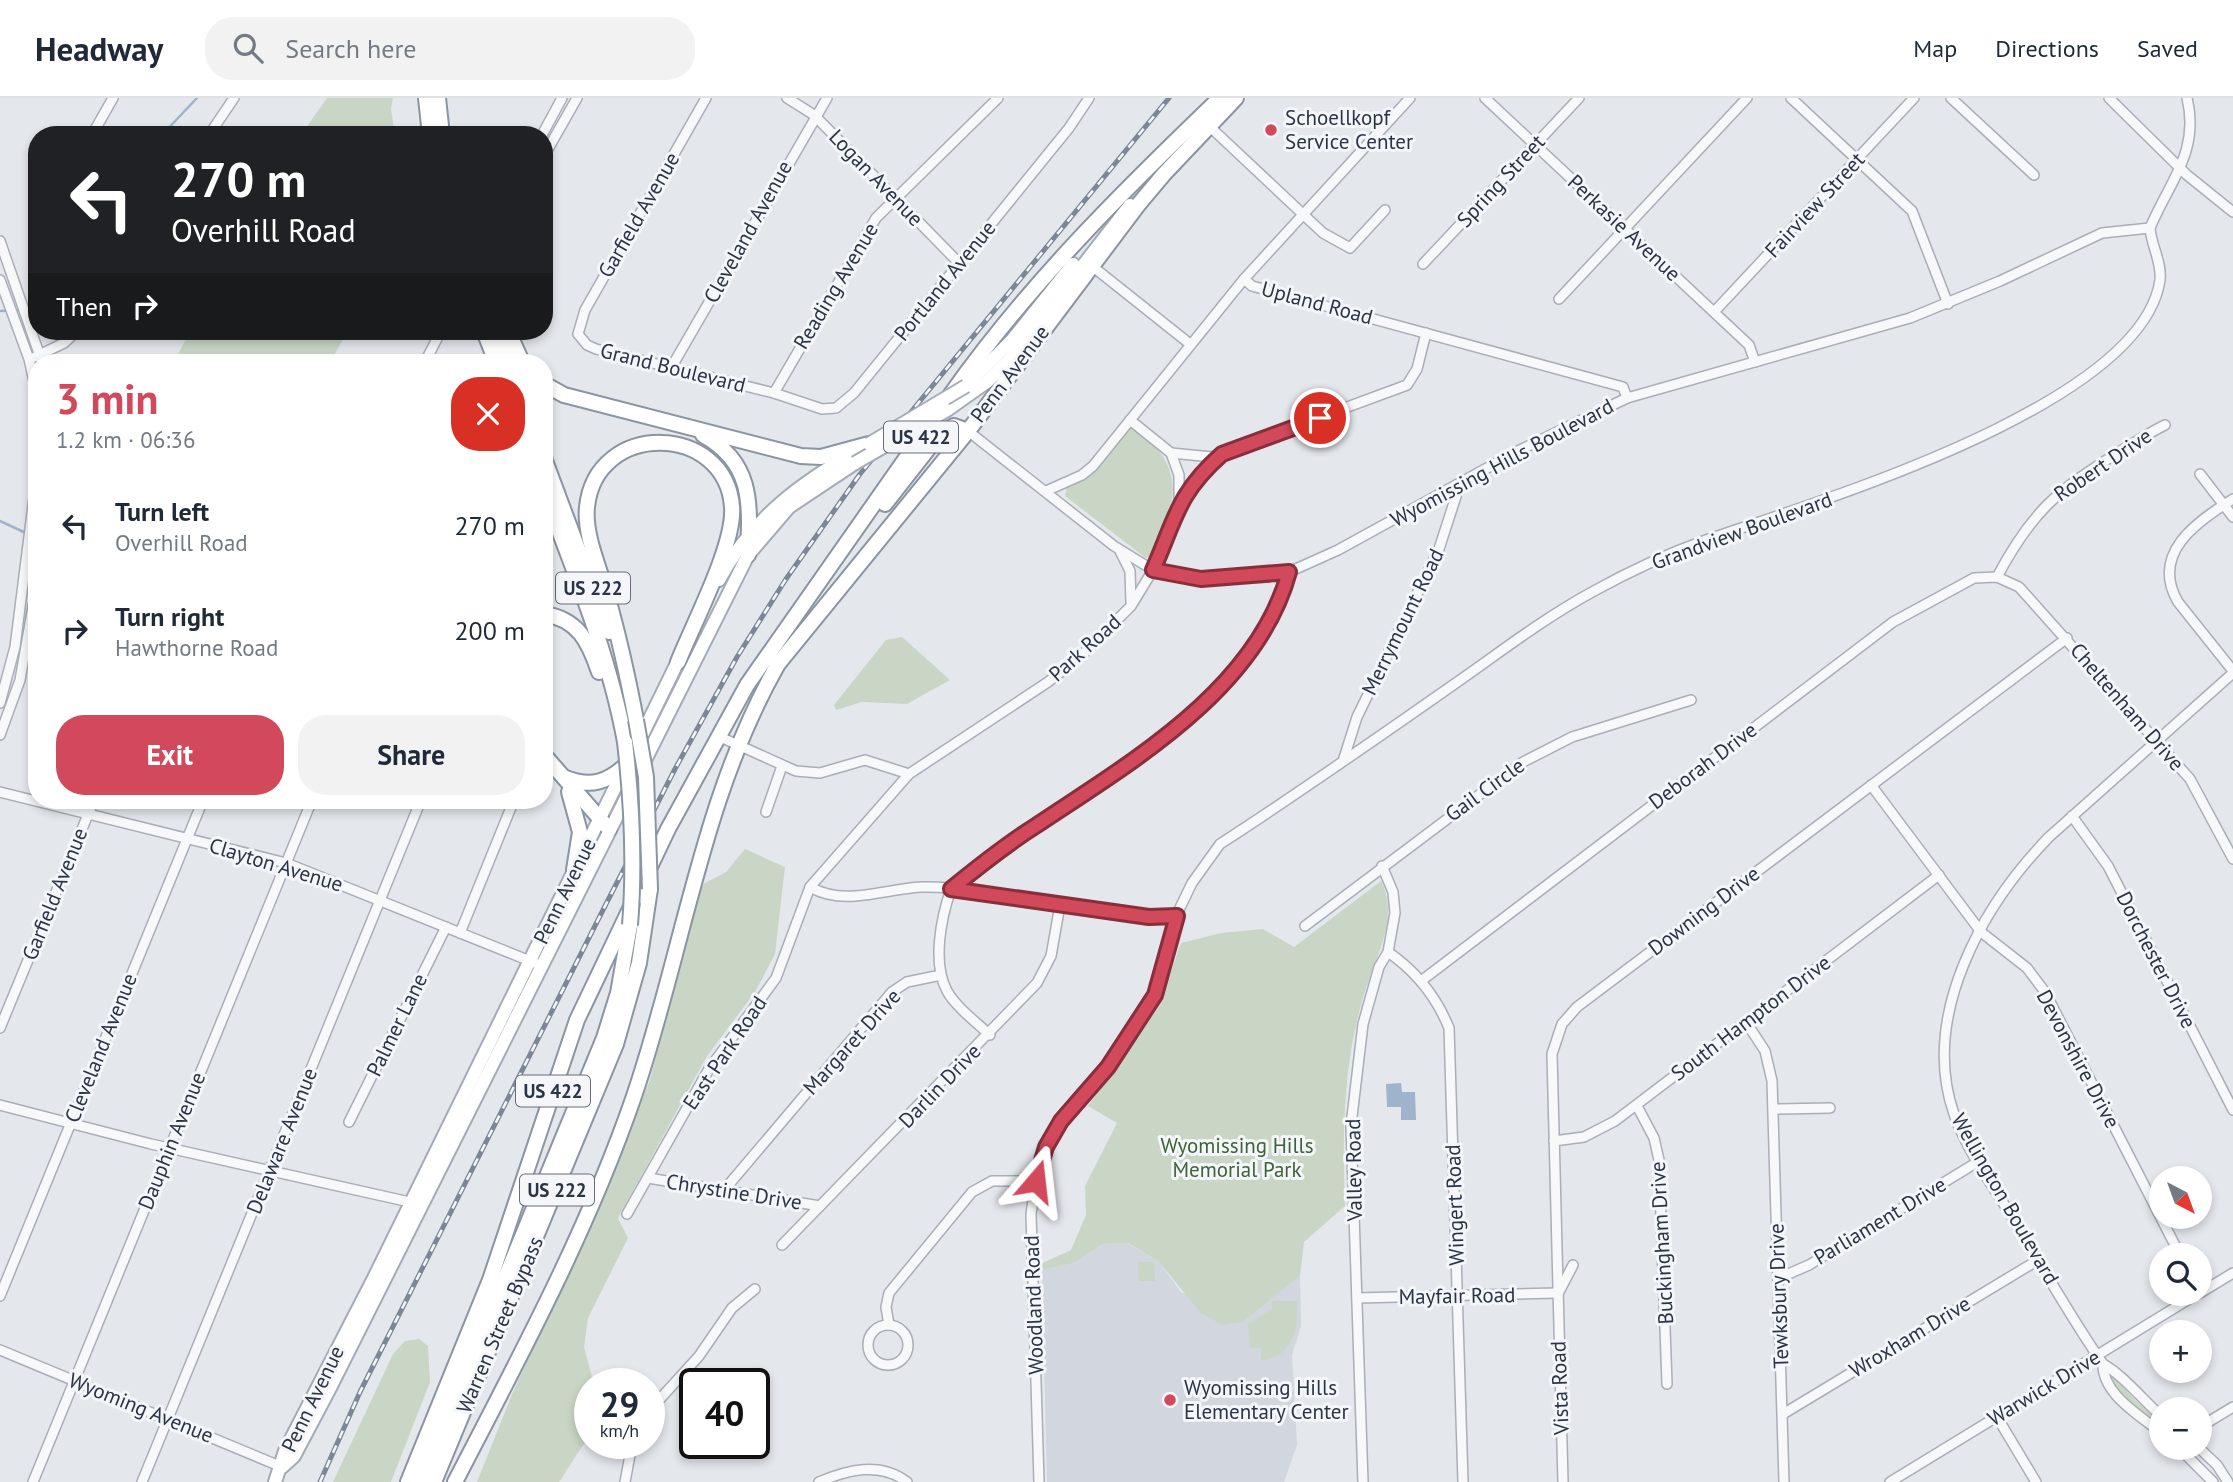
<!DOCTYPE html>
<html lang="en">
<head>
<meta charset="utf-8">
<style>
  :root { --surface:#fff; --page:#f2f2f3; --text:#1f2937; --muted:#747a83; --line:#e0e1e3; --accent:#d1495b }
  body { margin:0; font-family:"PT Sans",sans-serif; background:var(--page); color:var(--text); height:100vh; display:flex; flex-direction:column; font-size:26px; white-space:nowrap }
  * { box-sizing:border-box; margin:0 }
  p { font-size:23px; color:var(--muted) }
  .icon { flex:none; width:38px; height:38px; fill:none; stroke:currentColor; stroke-width:2; stroke-linecap:round; stroke-linejoin:round }
  .map { position:relative; flex:1; overflow:hidden }
  .panel { position:absolute; left:28px; top:256px; width:525px; height:455px; display:flex; flex-direction:column; background:var(--surface); border-radius:28px; box-shadow:0 4px 10px #0003 }
  .panel>* { flex:none }
  .banner { position:absolute; left:28px; top:28px; width:525px; height:214px; border-radius:28px; box-shadow:0 4px 10px #0003; background:#202124; color:#fff; overflow:hidden }
  .needle { width:46px; rotate:139deg }
  .tools { position:absolute; left:2149px; top:1068px; display:grid; gap:14px }
  .tools a { display:grid; place-items:center; width:63px; height:63px; border-radius:50%; background:var(--surface); box-shadow:0 4px 10px #0003; font-size:35px }
  .speed { position:absolute; left:574px; top:1270px; display:flex; gap:14px; font-size:35px; font-weight:700; text-align:center }
  .speed>* { display:grid; place-content:center; width:91px; height:91px; border-radius:50%; background:var(--surface); box-shadow:0 4px 10px #0003; line-height:1 }
  .speed small { font-size:18px; font-weight:400 }
  .speed .limit { border:4px solid #111; border-radius:10px; background:#fff; color:#111 }
  .pin { position:absolute; display:grid; place-items:center; width:60px; height:60px; color:#fff; margin:-30px; border:4px solid #fff; border-radius:50%; box-shadow:0 2px 7px #0007 }
  .me { position:absolute; width:77px; margin:-38px; rotate:17deg; stroke-linejoin:round; filter:drop-shadow(0 0 5px #0008) }
  .turn { display:flex; align-items:center; gap:24px; height:147px; padding:0 28px; font-size:32px }
  .turn .icon { width:91px; height:91px; stroke-width:2.5 }
  .turn b { display:block; font-size:49px; line-height:60px }
  .then { display:flex; align-items:center; height:66px; padding:0 28px; background:#0003; gap:14px; font-size:26px }
  .round { display:grid; place-items:center; flex:none; width:74px; height:74px; border-radius:28px; background:var(--page) }
  .head { display:flex; align-items:center; justify-content:space-between; height:119px; padding:0 28px }
  h1 { font-size:42px; font-weight:700; line-height:52px; color:var(--accent) }
  .cta { display:flex; gap:14px; margin-top:auto; padding:14px 28px }
  .cta a { flex:1; height:80px; border-radius:28px; background:var(--accent); color:#fff; font-size:28px; font-weight:700; line-height:80px; text-align:center }
  .cta a+a { background:var(--page); color:var(--text) }
  ul { padding:0; list-style:none }
  li { display:flex; align-items:center; gap:21px; height:105px; padding:0 28px }
  li div { flex:1 }
  li b { display:block; font-size:26px }
  li em { font-style:normal }
  header { display:flex; align-items:center; gap:42px; box-sizing:border-box; height:98px; padding:0 35px; background:var(--surface); border-bottom:2px solid var(--line) }
  header strong { font-size:33px }
  nav { display:flex; gap:38px; margin-inline-start:auto; font-size:24px }
  .search { width:490px; height:63px; background:var(--page); display:flex; align-items:center; gap:18px; box-sizing:border-box; padding:0 24px; border-radius:28px; color:var(--muted); font-size:26px }
  .map>svg:first-child { display:block }
</style>
</head>
<body>
<header>
<strong>Headway</strong>
<div class="search"><svg class="icon" aria-label="search" viewBox="0 0 24 24"><circle cx="10" cy="10" r="6"/><path d="M15 15l6 6"/></svg>Search here</div>
<nav><a>Map</a><a>Directions</a><a>Saved</a></nav>
</header>
<div class="map">
<svg width="2233" height="1384" viewBox="0 0 2233 1384">
  <rect width="100%" height="100%" fill="#e4e7ec"/>
  <!-- built -->
  <path fill="#d2d6de" d="M1127,1145L1159,1164L1181,1194L1242,1223L1300,1178L1301,1228L1292,1257L1297,1347L1284,1384H1047L1042,1172L1074,1165L1103,1146Z"/>
  <!-- green -->
  <g fill="#c9d6c5">
    <path d="M327,0H393L391,11L395,37H301Z"/>
    <path d="M190,233H348L330,264H174Z"/>
    <path d="M1129,330C1139,333 1148,342 1155,349C1187,382 1168,420 1155,456L1146,460L1065,398L1067,389Z"/>
    <path d="M902,539L950,582L907,606L862,604L836,612L834,607L886,542Z"/>
    <path d="M745,751L785,769L775,856L755,894L707,958L618,1120L628,1140L588,1220L584,1249L594,1286H590L587,1341L559,1384H477L513,1294L597,1114L650,982L696,797L705,785L726,774Z"/>
    <path d="M1381,783C1397,814 1382,847 1371,876C1343,951 1342,1030 1345,1108L1304,1144L1300,1178L1242,1224L1222,1227L1200,1214L1159,1164L1128,1145L1103,1146L1074,1165L1042,1172L1038,1167L1071,1152L1086,1117L1085,1088L1117,1025L1088,1008L1159,908L1181,845L1221,835L1263,831L1294,849Z"/>
    <path d="M1138,1164H1154L1155,1183H1139Z"/>
    <path d="M1272,1203H1297C1298,1230 1294,1259 1261,1262V1250H1250L1248,1226L1272,1211Z"/>
    <path d="M419,1241L428,1248L430,1284L391,1384H333L393,1256L405,1243Z"/>
    <path d="M2109,1272L2134,1301L2161,1324V1330L2118,1292L2106,1274Z"/>
  </g>
  <!-- water -->
  <path fill="#9fb4cc" d="M1401,985L1402,994H1415L1416,1022H1401V1009H1387L1386,986Z"/>
  <g fill="none" stroke-linecap="round" stroke-linejoin="round">
    <!-- stream -->
    <g stroke="#9fb4cc" stroke-width="2.5">
      <path d="M162,37L197,0"/>
      <path d="M26,212L37,213"/>
      <path d="M0,213L19,212"/>
      <path d="M0,423L26,435"/>
    </g>
    <defs>
      <g id="minor">
        <path d="M706,0L585,212L578,236L587,247L596,251L774,295L822,311L836,310L854,295L1069,30L1089,0"/>
        <path d="M787,0L814,17L960,166"/>
        <path d="M1485,0L1749,247L1755,264"/>
        <path d="M1791,0L1912,113L1948,206"/>
        <path d="M1951,0L2034,77"/>
        <path d="M2109,0L2187,77L2233,114"/>
        <path d="M1208,27L1323,135L1350,150L1385,112"/>
        <path d="M92,37L113,0"/>
        <path d="M209,37L234,0"/>
        <path d="M542,37L562,0"/>
        <path d="M544,58L577,0"/>
        <path d="M0,143L42,264"/>
        <path d="M1423,166L1579,0"/>
        <path d="M1092,168L1190,246"/>
        <path d="M1244,181L1410,0"/>
        <path d="M0,182L29,261L37,297"/>
        <path d="M1559,201L1747,0"/>
        <path d="M1714,214L1914,0"/>
        <path d="M35,259L64,245L77,233"/>
        <path d="M425,264L441,233"/>
        <path d="M671,270L827,0"/>
        <path d="M774,295L876,120L998,0"/>
        <path d="M1130,322L1171,355"/>
        <path d="M968,333L1114,448L1153,472L1201,481L1289,474L1338,452L1518,353L1627,300L1910,220L2000,183L2102,135L2150,130"/>
        <path d="M2200,376L2233,419"/>
        <path d="M1046,393L1082,377L1093,368L1244,181L1252,188L1623,289L1627,300"/>
        <path d="M2233,401C2196,424 2150,456 2178,504L2233,573"/>
        <path d="M1180,402L1198,377L1219,358"/>
        <path d="M1120,453L1130,473L1131,504"/>
        <path d="M1997,479C2032,413 2057,393 2119,354C2135,345 2148,335 2165,327"/>
        <path d="M0,605L15,549L37,376"/>
        <path d="M0,637L20,582L37,486"/>
        <path d="M718,638L796,673L820,675L865,662L909,676"/>
        <path d="M1344,660L1357,619L1439,451L1460,386"/>
        <path d="M1871,687L1981,834L2027,870L2045,894L2180,1157"/>
        <path d="M0,694L286,765L535,865"/>
        <path d="M766,714L782,668"/>
        <path d="M2072,718L2108,768L2233,1012"/>
        <path d="M810,789C845,809 883,791 921,789C976,788 1046,805 1102,813C1126,817 1152,821 1176,818"/>
        <path d="M1305,828L1523,664L1572,639L1691,602"/>
        <path d="M460,835L514,702"/>
        <path d="M1388,854C1417,874 1436,898 1449,930L1463,1384"/>
        <path d="M1421,883L1893,524L1974,480L1997,479L2019,489L2190,681L2233,761"/>
        <path d="M1746,924L1765,953L1772,983L1784,1384"/>
        <path d="M0,930L94,702"/>
        <path d="M990,937C976,924 956,909 947,893C932,865 941,820 951,791C1059,705 1252,616 1289,474"/>
        <path d="M0,1007L151,1046L414,1105"/>
        <path d="M1637,1008L1654,1040L1659,1062L1667,1286"/>
        <path d="M1774,1011L1830,1010"/>
        <path d="M349,1024L446,829"/>
        <path d="M1554,1043L1584,1039L1615,1023L1939,777"/>
        <path d="M648,1080L820,1108"/>
        <path d="M725,1091L892,894L907,884L941,877"/>
        <path d="M627,1116L709,971L776,880L810,789L909,676L1048,584L1081,558L1131,508L1153,472L1179,404V377L1171,355L1212,359L1407,287L1417,271L1426,235"/>
        <path d="M782,1147L1037,885L1051,858L1060,807"/>
        <path d="M1779,1180L1809,1167L1979,1063"/>
        <path d="M1559,1194L1573,1167"/>
        <path d="M2200,1195L2233,1175"/>
        <path d="M0,1198L203,702"/>
        <path d="M1357,1200L1558,1195"/>
        <path d="M889,1227L886,1209L889,1195L972,1094L992,1083H1036"/>
        <circle cx="888" cy="1247" r="20"/>
        <path d="M0,1252L282,1369"/>
        <path d="M2103,1266C2102,1296 2140,1317 2161,1335"/>
        <path d="M649,1313L699,1258L732,1210L755,1191"/>
        <path d="M1783,1316L2038,1162"/>
        <path d="M2161,1318C2142,1301 2124,1278 2103,1266C2071,1220 2043,1170 2014,1122C1993,1088 1967,1053 1954,1016C1920,918 1982,808 2049,739L2233,575"/>
        <path d="M1997,1319L2036,1384"/>
        <path d="M2200,1329L2233,1309"/>
        <path d="M2178,1349L2213,1384"/>
        <path d="M2198,1349L2217,1367L2228,1384"/>
        <path d="M33,1384L312,702"/>
        <path d="M142,1384L421,702"/>
        <path d="M625,1384L632,1346"/>
        <path d="M819,1384C847,1372 880,1363 907,1384"/>
        <path d="M1039,1384L1031,1116L1037,1075L1053,1035L1067,1014L1108,969L1155,897L1176,818L1192,785L1220,746C1299,695 1376,641 1453,587C1499,555 1544,520 1594,493C1630,473 1667,456 1706,442C1812,405 2142,308 2160,182C2162,164 2151,147 2150,130C2169,84 2200,54 2187,0"/>
        <path d="M1363,1384L1351,1027L1363,926L1379,869L1388,854L1395,815L1393,794L1382,768"/>
        <path d="M1563,1384L1552,956L1562,926L1577,909L2067,540"/>
        <path d="M1890,1384L2199,1195"/>
      </g>
      <g id="major">
        <path d="M966,288L1012,242L1073,166"/>
        <path d="M947,312L988,283L1011,260L1130,107"/>
        <path d="M719,482C752,420 801,385 860,351"/>
        <path d="M638,645L681,557"/>
        <path d="M282,1369L294,1358L330,1290L748,457L789,409L855,365"/>
        <path d="M275,1384L285,1353L373,1182L626,667"/>
      </g>
      <g id="highway">
        <path d="M426,0L430,37"/>
        <path d="M438,0L442,37"/>
        <path d="M484,233L496,264"/>
        <path d="M497,233L509,264"/>
        <path d="M508,233L522,264"/>
        <path d="M544,286L564,297L801,358L821,359L869,346"/>
        <path d="M949,299C1027,188 1122,94 1220,0"/>
        <path d="M703,337C754,365 750,407 748,457"/>
        <path d="M544,360L609,534"/>
        <path d="M544,393C575,475 609,557 625,644"/>
        <path d="M885,406L939,337L954,328L968,333"/>
        <path d="M544,516C578,521 589,544 599,574"/>
        <path d="M636,622C628,580 619,539 607,497C600,471 584,437 587,409C596,322 726,325 732,409C735,447 693,526 678,564"/>
        <path d="M544,657L609,731"/>
        <path d="M566,680C591,690 608,684 627,666"/>
        <path d="M569,694L580,734L574,772"/>
        <path d="M408,1384L490,1182L577,922L668,731L747,587L937,316"/>
        <path d="M421,1384L604,940L618,895L630,827"/>
        <path d="M434,1384L616,946L639,865L650,791"/>
        <path d="M455,1384C519,1260 587,1134 633,1001C683,856 701,701 778,566L968,333L1138,107L1164,76L1236,0"/>
      </g>
    </defs>
    <!-- minor casing -->
    <use href="#minor" stroke="#a9aeb7" stroke-width="12"/>
    <!-- major casing -->
    <use href="#major" stroke="#a3abb8" stroke-width="16"/>
    <!-- highway casing -->
    <use href="#highway" stroke="#8b94a3" stroke-width="18"/>
    <!-- minor -->
    <use href="#minor" stroke="#f7f8fa" stroke-width="9"/>
    <!-- major -->
    <use href="#major" stroke="#fff" stroke-width="12"/>
    <!-- highway -->
    <use href="#highway" stroke="#fff" stroke-width="14"/>
    <defs>
      <path id="rail" d="M320,1384L360,1294L604,810L675,671L737,559L786,481L860,376L1169,0"/>
    </defs>
    <!-- rail casing -->
    <use href="#rail" stroke="#7d8696" stroke-width="5"/>
    <!-- rail -->
    <use href="#rail" stroke="#f4f6f9" stroke-width="2.5" stroke-dasharray="8" stroke-linecap="butt"/>
    <defs>
      <g id="major-bridge">
        <path d="M869,346L966,288"/>
        <path d="M855,365L947,312"/>
      </g>
      <g id="highway-bridge">
        <path d="M636,622L646,679L650,791"/>
        <path d="M625,644C632,706 635,765 630,827"/>
      </g>
    </defs>
    <!-- major-bridge casing -->
    <use href="#major-bridge" stroke="#a3abb8" stroke-width="16" stroke-linecap="butt"/>
    <!-- highway-bridge casing -->
    <use href="#highway-bridge" stroke="#8b94a3" stroke-width="18" stroke-linecap="butt"/>
    <!-- major-bridge -->
    <use href="#major-bridge" stroke="#fff" stroke-width="12"/>
    <!-- highway-bridge -->
    <use href="#highway-bridge" stroke="#fff" stroke-width="14"/>
  </g>
  <g fill="none" stroke-linecap="round" stroke-linejoin="round">
    <defs>
      <path id="route" d="M1036,1083L1046,1049L1061,1023L1108,969L1155,897L1177,818L1149,819L951,791C979,768 1007,746 1037,727C1131,664 1257,592 1289,474L1201,481L1153,472C1176,420 1177,396 1222,356L1320,320"/>
    </defs>
    <!-- route casing -->
    <use href="#route" stroke="#882f3b" stroke-width="18"/>
    <!-- route -->
    <use href="#route" stroke="#d1495b" stroke-width="12"/>
  </g>
  <!-- markers -->
  <g fill="#d1495b" stroke="#f4f6f9" stroke-width="2.5">
    <circle cx="1271" cy="32" r="7"/>
    <circle cx="1170" cy="1302" r="7"/>
  </g>
  <g text-anchor="middle" stroke-width="6" stroke-linejoin="round" paint-order="stroke">
    <!-- shield labels -->
    <g fill="#f4f6f9" stroke="#676e7b" stroke-width="2">
      <rect x="884" y="323.5" width="74" height="31" rx="5"/>
      <rect x="556" y="474.5" width="74" height="31" rx="5"/>
      <rect x="516" y="977.5" width="74" height="31" rx="5"/>
      <rect x="520" y="1076.5" width="74" height="31" rx="5"/>
    </g>
    <g font-size="19" font-weight="bold" fill="#2b3445">
      <text x="921" y="346">US 422</text>
      <text x="593" y="497">US 222</text>
      <text x="553" y="1000">US 422</text>
      <text x="557" y="1099">US 222</text>
    </g>
    <!-- poi labels -->
    <g font-size="21" fill="#2b3445" stroke="#f4f6f9" text-anchor="start">
      <text x="1285" y="27">Schoellkopf<tspan x="1285" dy="24">Service Center</tspan></text>
      <text x="1184" y="1297">Wyomissing Hills<tspan x="1184" dy="24">Elementary Center</tspan></text>
    </g>
    <!-- street labels -->
    <g font-size="21" fill="#2b3445" stroke="#f4f6f9">
      <text transform="translate(876 80) rotate(46)" y="7">Logan Avenue</text>
      <text transform="translate(1501 83) rotate(-47)" y="7">Spring Street</text>
      <text transform="translate(1815 107) rotate(-47)" y="7">Fairview Street</text>
      <text transform="translate(639 117) rotate(-60)" y="7">Garfield Avenue</text>
      <text transform="translate(1624 130) rotate(43)" y="7">Perkasie Avenue</text>
      <text transform="translate(748 134) rotate(-61)" y="7">Cleveland Avenue</text>
      <text transform="translate(945 183) rotate(-51)" y="7">Portland Avenue</text>
      <text transform="translate(836 188) rotate(-59)" y="7">Reading Avenue</text>
      <text transform="translate(1317 205) rotate(15)" y="7">Upland Road</text>
      <text transform="translate(673 270) rotate(14)" y="7">Grand Boulevard</text>
      <text transform="translate(1010 276) rotate(-53)" y="7">Penn Avenue</text>
      <text transform="translate(1502 365) rotate(-28)" y="7">Wyomissing Hills Boulevard</text>
      <text transform="translate(2103 367) rotate(-34)" y="7">Robert Drive</text>
      <text transform="translate(1742 433) rotate(-20)" y="7">Grandview Boulevard</text>
      <text transform="translate(1403 524) rotate(-64)" y="7">Merrymount Road</text>
      <text transform="translate(1085 550) rotate(-42)" y="7">Park Road</text>
      <text transform="translate(2127 609) rotate(49)" y="7">Cheltenham Drive</text>
      <text transform="translate(1703 668) rotate(-37)" y="7">Deborah Drive</text>
      <text transform="translate(1485 692) rotate(-36)" y="7">Gail Circle</text>
      <text transform="translate(276 767) rotate(17)" y="7">Clayton Avenue</text>
      <text transform="translate(565 793) rotate(-64)" y="7">Penn Avenue</text>
      <text transform="translate(55 796) rotate(-68)" y="7">Garfield Avenue</text>
      <text transform="translate(1704 813) rotate(-37)" y="7">Downing Drive</text>
      <text transform="translate(2156 862) rotate(63)" y="7">Dorchester Drive</text>
      <text transform="translate(1751 920) rotate(-37)" y="7">South Hampton Drive</text>
      <text transform="translate(397 927) rotate(-64)" y="7">Palmer Lane</text>
      <text transform="translate(852 944) rotate(-48)" y="7">Margaret Drive</text>
      <text transform="translate(101 950) rotate(-68)" y="7">Cleveland Avenue</text>
      <text transform="translate(725 955) rotate(-56)" y="7">East Park Road</text>
      <text transform="translate(2078 961) rotate(62)" y="7">Devonshire Drive</text>
      <text transform="translate(940 988) rotate(-46)" y="7">Darlin Drive</text>
      <text transform="translate(172 1043) rotate(-68)" y="7">Dauphin Avenue</text>
      <text transform="translate(282 1043) rotate(-68)" y="7">Delaware Avenue</text>
      <text transform="translate(1354 1072) rotate(-91)" y="7">Valley Road</text>
      <text transform="translate(734 1094) rotate(9)" y="7">Chrystine Drive</text>
      <text transform="translate(2005 1101) rotate(60)" y="7">Wellington Boulevard</text>
      <text transform="translate(1455 1107) rotate(-92)" y="7">Wingert Road</text>
      <text transform="translate(1880 1123) rotate(-31)" y="7">Parliament Drive</text>
      <text transform="translate(1662 1145) rotate(-93)" y="7">Buckingham Drive</text>
      <text transform="translate(1457 1198) rotate(-1)" y="7">Mayfair Road</text>
      <text transform="translate(1779 1198) rotate(-92)" y="7">Tewksbury Drive</text>
      <text transform="translate(1034 1207) rotate(-92)" y="7">Woodland Road</text>
      <text transform="translate(500 1227) rotate(-67)" y="7">Warren Street Bypass</text>
      <text transform="translate(1910 1239) rotate(-31)" y="7">Wroxham Drive</text>
      <text transform="translate(1560 1290) rotate(-92)" y="7">Vista Road</text>
      <text transform="translate(2044 1290) rotate(-31)" y="7">Warwick Drive</text>
      <text transform="translate(313 1301) rotate(-64)" y="7">Penn Avenue</text>
      <text transform="translate(141 1310) rotate(22)" y="7">Wyoming Avenue</text>
    </g>
    <!-- park labels -->
    <g font-size="21" fill="#3f6138" stroke="#f4f6f9">
      <text x="1237" y="1055">Wyomissing Hills<tspan x="1237" dy="24">Memorial Park</tspan></text>
    </g>
  </g>
</svg>
<div class="tools">
<a><svg class="needle" viewBox="-14 -14 28 28"><path d="M0-13l5 13h-10z" fill="#e53935"/><path d="M0 13l5-13h-10z" fill="#747a83"/></svg></a>
<a><svg class="icon" aria-label="search" viewBox="0 0 24 24"><circle cx="10" cy="10" r="6"/><path d="M15 15l6 6"/></svg></a>
<a>+</a>
<a>−</a>
</div>
<div class="speed"><div>29<small>km/h</small></div><div class="limit">40</div></div>
<div class="pin" style="left:1320px;top:320px;background:#d93025"><svg class="icon" aria-label="arrive" viewBox="0 0 24 24"><path d="M6 21V4h12l-3 4 3 4H6"/></svg></div>
<svg class="me" style="left:1036px;top:1083px" viewBox="-20 -20 40 40"><path d="M0-17L14 15 0 8-14 15z" fill="#d1495b" stroke="#fff" stroke-width="4"/></svg>
<div class="banner">
<div class="turn"><svg class="icon" aria-label="left" viewBox="0 0 24 24"><path d="M17 20v-9H6M10 6l-5 5 5 5"/></svg><div><b>270 m</b>Overhill Road</div></div>
<div class="then">Then<svg class="icon" aria-label="right" viewBox="0 0 24 24"><path d="M7 20v-9h11M14 6l5 5-5 5"/></svg></div>
</div>
<section class="panel">
<div class="head"><div><h1>3 min</h1><p>1.2 km · 06:36</p></div><a class="round" style="background:#d93025;color:#fff"><svg class="icon" aria-label="close" viewBox="0 0 24 24"><path d="M6 6l12 12M18 6L6 18"/></svg></a></div>
<ul>
<li><svg class="icon" aria-label="left" viewBox="0 0 24 24"><path d="M17 20v-9H6M10 6l-5 5 5 5"/></svg><div><b>Turn left</b><p>Overhill Road</p></div><em>270 m</em></li>
<li><svg class="icon" aria-label="right" viewBox="0 0 24 24"><path d="M7 20v-9h11M14 6l5 5-5 5"/></svg><div><b>Turn right</b><p>Hawthorne Road</p></div><em>200 m</em></li>
</ul>
<div class="cta"><a>Exit</a><a>Share</a></div>
</section>
</div>
</body>
</html>
